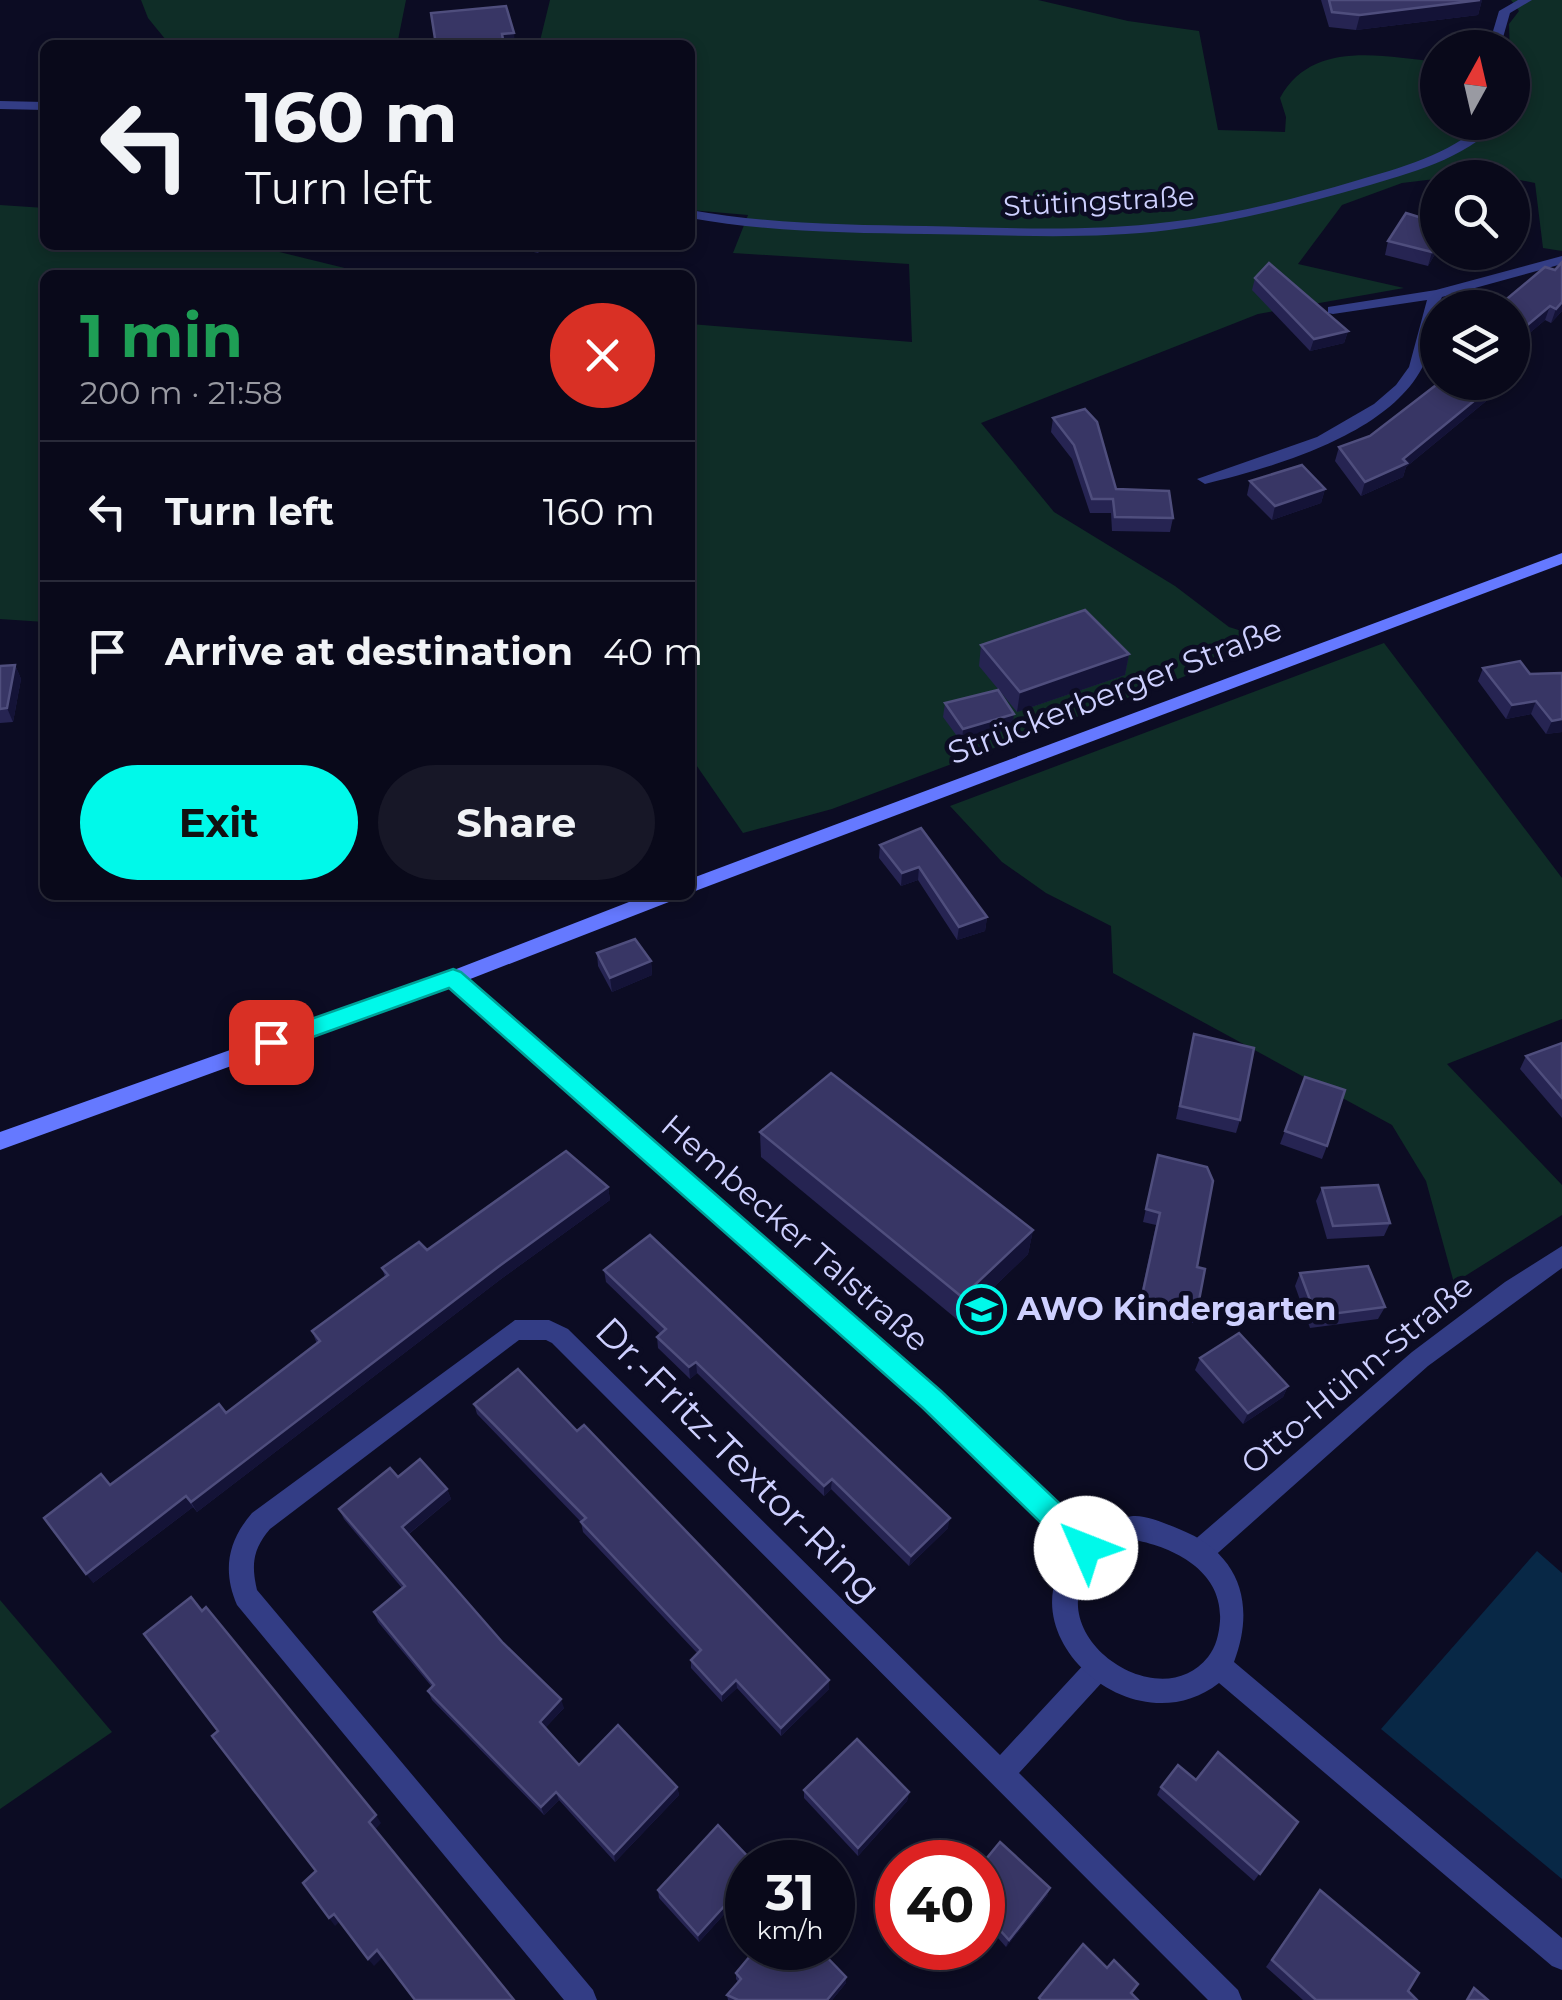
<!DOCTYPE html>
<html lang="en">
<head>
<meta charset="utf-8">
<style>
  :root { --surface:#09091a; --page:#171727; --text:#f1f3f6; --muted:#999aa2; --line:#292a39; --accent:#00f9ea }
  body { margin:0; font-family:Montserrat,sans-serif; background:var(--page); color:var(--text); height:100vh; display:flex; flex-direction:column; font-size:38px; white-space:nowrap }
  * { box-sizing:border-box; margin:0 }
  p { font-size:32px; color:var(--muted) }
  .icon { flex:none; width:55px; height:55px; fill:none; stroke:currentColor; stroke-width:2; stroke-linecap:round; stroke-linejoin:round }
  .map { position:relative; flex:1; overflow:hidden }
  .panel { position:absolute; left:40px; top:270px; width:655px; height:630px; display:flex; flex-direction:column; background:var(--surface); border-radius:15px; box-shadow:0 5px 15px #0003,0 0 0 2px var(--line) }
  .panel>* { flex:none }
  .guide { position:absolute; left:40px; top:40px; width:655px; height:210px; border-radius:15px; box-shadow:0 5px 15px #0003,0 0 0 2px var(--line); background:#09091a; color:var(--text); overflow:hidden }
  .needle { width:65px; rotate:8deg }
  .buttons { position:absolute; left:1420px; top:30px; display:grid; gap:20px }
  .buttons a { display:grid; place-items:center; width:110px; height:110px; border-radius:50%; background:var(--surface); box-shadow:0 5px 15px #0003,0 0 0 2px var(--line); font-size:50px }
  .speed { position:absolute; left:725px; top:1840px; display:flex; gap:20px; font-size:50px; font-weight:700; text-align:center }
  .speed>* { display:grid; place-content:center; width:130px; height:130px; border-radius:50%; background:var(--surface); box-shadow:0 5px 15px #0003,0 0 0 2px var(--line); line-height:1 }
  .speed small { font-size:25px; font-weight:400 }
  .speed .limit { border:15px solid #d22; background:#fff; color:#111 }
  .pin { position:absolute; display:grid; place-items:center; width:85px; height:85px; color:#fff; margin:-42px; border-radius:20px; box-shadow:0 5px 15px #0006 }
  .me { position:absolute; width:110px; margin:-55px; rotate:314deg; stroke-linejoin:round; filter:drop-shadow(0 0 8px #0008) }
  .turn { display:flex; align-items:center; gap:35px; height:210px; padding:0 40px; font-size:45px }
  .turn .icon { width:130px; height:130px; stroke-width:2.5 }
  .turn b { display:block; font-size:70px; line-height:85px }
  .round { display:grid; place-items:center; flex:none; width:105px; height:105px; border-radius:52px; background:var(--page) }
  .head { display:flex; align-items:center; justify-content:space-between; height:170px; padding:0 40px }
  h1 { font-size:60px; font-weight:700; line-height:75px; color:#1e9e55 }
  .action { display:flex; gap:20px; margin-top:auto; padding:20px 40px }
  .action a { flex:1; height:115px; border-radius:60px; background:var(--accent); color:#111; font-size:40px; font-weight:700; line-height:115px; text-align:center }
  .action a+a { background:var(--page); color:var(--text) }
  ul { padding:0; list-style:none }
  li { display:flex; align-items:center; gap:30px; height:140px; padding:0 40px; border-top:2px solid var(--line) }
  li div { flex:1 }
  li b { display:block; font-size:38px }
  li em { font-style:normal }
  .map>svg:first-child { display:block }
</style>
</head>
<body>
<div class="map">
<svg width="1562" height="2000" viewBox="0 0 1562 2000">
  <rect width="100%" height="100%" fill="#0c0c23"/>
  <!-- green -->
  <g fill="#0f2d27">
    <path d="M141,0H406L397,45H170L148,18Z"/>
    <path d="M550,0H1038L1128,21L1199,31L1218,130L1285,132L1286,117L1280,98C1312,40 1381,56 1437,62L1438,122H1512L1509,24L1519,11L1511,0H1562V251L1543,248L1535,183L1485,173L1402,183L1342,205L1298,264L1404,288L1258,314L981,423L1054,512L1175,586L1229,627L1276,642L832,809L743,833L690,756V324L912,342L909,264L733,253L748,215L690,210V45H539Z"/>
    <path d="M0,205L45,208V245H251L373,275H45V622L0,619Z"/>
    <path d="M1384,643L1562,878V1019L1447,1064L1562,1185V1215L1454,1283L1426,1181L1392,1125L1113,973L1111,926L1046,893L1002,862L950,806Z"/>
    <path d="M0,1600L112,1732L0,1809Z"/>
  </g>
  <!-- water -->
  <path fill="#082846" d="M1537,1551L1562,1573V1879L1381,1729Z"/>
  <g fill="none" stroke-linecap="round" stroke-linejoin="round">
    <!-- minor -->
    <g fill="#333d85" fill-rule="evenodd">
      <path d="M1518,0H1532L1510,13L1500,48H1488L1499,11Z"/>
      <path d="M0,101L45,102V110L0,109Z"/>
      <path d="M1485,122H1499C1464,160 1410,173 1363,187C1299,205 1235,222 1169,230C1089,240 1007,235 926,234C846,233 768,232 690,218V210C768,224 846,225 925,226C1006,228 1088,232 1169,222C1232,215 1294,199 1355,181C1400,168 1449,155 1485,122Z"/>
      <path d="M1562,256V264L1442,297C1431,318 1435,343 1424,364C1391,434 1274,467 1205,484L1197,479L1317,437L1374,404L1396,385L1409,367L1427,300L1333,314L1328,313V307L1436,290Z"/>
      <path d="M1562,1246V1268L1428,1366L1210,1560L1201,1563L1192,1560L1189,1551L1192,1542L1412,1352L1505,1282Z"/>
      <path d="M515,1320H549L568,1329L1000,1755L1088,1660L1097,1656L1106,1660L1110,1669L1106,1678L1019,1773L1238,1990L1242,2000H1208L552,1343L546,1340H519L270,1529C253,1549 251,1564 257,1590L593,1990L597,2000H564L237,1605C222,1570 228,1541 252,1513Z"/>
    </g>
    <!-- tertiary -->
    <path fill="#333d85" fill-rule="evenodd" d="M453,970L460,973L940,1392L1090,1535C1103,1529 1119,1518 1133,1516C1147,1515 1166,1524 1179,1529C1240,1553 1256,1604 1234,1662L1562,1938V1970L1552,1966L1219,1683C1132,1751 1002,1631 1072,1552L924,1408L446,983L443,978L446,973ZM1135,1540C1176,1548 1223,1572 1220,1621C1219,1634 1216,1647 1208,1657C1157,1722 1026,1627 1100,1557C1109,1549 1124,1545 1135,1540Z"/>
    <!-- secondary -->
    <g fill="#6579ff" fill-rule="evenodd">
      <path d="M1562,553V564L690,893V879Z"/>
      <path d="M647,895H677L674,900L460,983L0,1150V1132L446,973Z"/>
    </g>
  </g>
  <!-- wall -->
  <g fill="#262452">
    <path d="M1321,0H1482L1478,15L1356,30L1329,27Z"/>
    <path d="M1438,223V249L1428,266L1385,255L1388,241Z"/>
    <path d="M504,245H546L538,253Z"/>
    <path d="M1545,267L1562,311L1551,323L1545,320L1512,348V308Z"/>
    <path d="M1255,278L1348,331L1344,343L1310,351L1252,290Z"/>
    <path d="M1502,388L1406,467L1403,477L1361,496L1335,461L1339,447Z"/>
    <path d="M1053,418L1116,489L1173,518L1170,532L1112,531L1111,513H1090L1072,459L1051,432Z"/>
    <path d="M1250,481L1325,489L1321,503L1272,520L1247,495Z"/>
    <path d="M981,645L1129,654L1125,675L1017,712L979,666Z"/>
    <path d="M15,665L21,679L13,722L0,723V666Z"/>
    <path d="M1483,668L1530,674L1562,673V732L1546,734L1531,714L1506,719L1478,681Z"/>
    <path d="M945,703L1012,728L962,743L943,717Z"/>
    <path d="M921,828L987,917L985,931L957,940L918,880L901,886L879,858L880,845Z"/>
    <path d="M597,953L651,961L652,975L612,992L598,966Z"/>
    <path d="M1194,1034L1240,1120L1236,1133L1176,1119Z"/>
    <path d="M1562,1043V1118L1520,1069L1526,1056Z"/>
    <path d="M1305,1077L1327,1146L1322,1159L1280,1144Z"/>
    <path d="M760,1132L1033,1230L1028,1254L959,1321L761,1157Z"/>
    <path d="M1158,1155L1197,1267V1311L1193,1323L1138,1308L1156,1225L1143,1222Z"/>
    <path d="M608,1187L610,1200L501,1279L197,1512L193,1507L93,1583L110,1485L226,1413L317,1344L312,1331L385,1277L382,1268L427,1250Z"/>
    <path d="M1322,1188L1390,1223L1384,1236L1327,1239L1316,1201Z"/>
    <path d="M604,1270L948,1528L909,1566L831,1489L824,1496L697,1373L690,1379L658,1348L657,1337L660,1334L606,1282Z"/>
    <path d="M1300,1273L1385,1307L1378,1319L1310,1328L1295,1286Z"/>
    <path d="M1200,1358L1288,1386L1283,1397L1243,1424L1195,1370Z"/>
    <path d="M474,1404L577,1431L829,1680V1689L781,1736L737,1688L722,1702L691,1668V1660L697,1653L583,1532L581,1522L477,1414Z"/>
    <path d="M398,1477L447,1489L451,1499L409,1534L503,1643L564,1708L545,1728L579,1765L677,1787L679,1795L615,1862L559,1800L544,1815L432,1700L428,1691L432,1687L378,1622L374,1612L402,1588L344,1519L339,1509Z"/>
    <path d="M1196,1780L1298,1822L1254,1881L1157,1795L1161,1787Z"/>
    <path d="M804,1790L909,1792L907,1801L858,1856L804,1798Z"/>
    <path d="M748,1862V1888L699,1942L659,1898L658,1890Z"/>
    <path d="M982,1864L1050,1888L1047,1896L1006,1947L982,1920Z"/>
    <path d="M1320,1890L1408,1991L1417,2000H1303L1266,1967Z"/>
    <path d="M761,1956L846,1977V1983L832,2000H728L727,1995L738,1982L736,1979V1973Z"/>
  </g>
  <!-- shaded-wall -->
  <g fill="#141337">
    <path d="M1482,0L1478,15L1356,30L1360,15Z"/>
    <path d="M514,33L515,45H503L502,34Z"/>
    <path d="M1438,243V249L1428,266L1432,252Z"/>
    <path d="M538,245H546L538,253Z"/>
    <path d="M1562,302V311L1551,323L1556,309Z"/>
    <path d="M1550,306L1545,320L1512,348V338Z"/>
    <path d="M1348,331L1344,343L1310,351L1314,339Z"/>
    <path d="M1497,382H1504L1502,388L1406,467L1403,477L1361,496L1365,482L1403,459Z"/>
    <path d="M1325,489L1321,503L1272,520L1275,506Z"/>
    <path d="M1129,654L1125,675L1017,712L1020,692Z"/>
    <path d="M15,665L21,679L13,722L7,708Z"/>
    <path d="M1536,701L1531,714L1506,719L1512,705Z"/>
    <path d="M1014,714L1012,728L962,743L963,729Z"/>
    <path d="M1562,719V732L1546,734L1552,721Z"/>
    <path d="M919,867L918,880L901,886L902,873Z"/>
    <path d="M987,917L985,931L957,940L959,927Z"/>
    <path d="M651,961L652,975L612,992L610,978Z"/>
    <path d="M608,1187L610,1200L501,1279L197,1512L191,1502L498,1267Z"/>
    <path d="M1033,1230L1028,1254L959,1321L962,1297Z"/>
    <path d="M696,1362L697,1373L690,1379L689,1367Z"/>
    <path d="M1288,1386L1283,1397L1243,1424L1248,1413Z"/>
    <path d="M832,1479L831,1489L824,1496V1486Z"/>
    <path d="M447,1489L451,1499L406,1536L402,1527Z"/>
    <path d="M186,1496L193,1507L93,1583L86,1574Z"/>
    <path d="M950,1518L948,1528L909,1566L911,1556Z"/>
    <path d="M736,1680L737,1688L722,1702V1694Z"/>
    <path d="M829,1680V1689L781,1736V1728Z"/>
    <path d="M561,1699L564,1708L542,1731L540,1722Z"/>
    <path d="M677,1787L679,1795L615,1862L614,1854Z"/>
    <path d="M556,1792L559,1800L544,1815L541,1807Z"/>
    <path d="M909,1792L907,1801L858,1856V1848Z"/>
    <path d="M376,1815L381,1823L375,1830L369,1822Z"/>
    <path d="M748,1880V1888L699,1942L698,1935Z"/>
    <path d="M1050,1888L1047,1896L1006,1947L1009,1940Z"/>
    <path d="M334,1914L340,1921L335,1926L329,1918Z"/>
    <path d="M377,1950L383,1957L374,1966L368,1959Z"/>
    <path d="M846,1977V1983L832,2000H827Z"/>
  </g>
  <!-- building -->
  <g fill="#383665" stroke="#4f4e7d" stroke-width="2.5">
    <path d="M1329,0H1480L1360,15L1332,12Z"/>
    <path d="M506,6L514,33L502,34L504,45H436L431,13Z"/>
    <path d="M1406,213L1438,223V243L1432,252L1388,241Z"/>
    <path d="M1562,262V302L1556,309L1550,306L1512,338V308H1496L1545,267L1555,270Z"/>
    <path d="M1269,263L1348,331L1314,339L1255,278Z"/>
    <path d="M1440,382H1497L1403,459L1407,463L1365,482L1339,447L1370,436Z"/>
    <path d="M1085,409L1097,422L1116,489L1169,491L1173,518L1115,517L1113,499H1092L1074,445L1053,418Z"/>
    <path d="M1302,465L1325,489L1275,506L1250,481Z"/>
    <path d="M1085,610L1129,654L1020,692L981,645Z"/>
    <path d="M1520,661L1530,674L1562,673V719L1552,721L1536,701L1512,705L1483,668Z"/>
    <path d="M15,665L7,708L0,709V666Z"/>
    <path d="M998,690L1014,714L963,729L945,703Z"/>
    <path d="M921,828L987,917L959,927L919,867L902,873L880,845Z"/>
    <path d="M635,939L651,961L610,978L597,953Z"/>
    <path d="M1194,1034L1254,1048L1240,1120L1180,1106Z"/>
    <path d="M1562,1043V1098L1526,1056Z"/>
    <path d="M831,1073L1033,1230L962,1297L760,1132Z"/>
    <path d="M1305,1077L1345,1090L1327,1146L1285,1131Z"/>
    <path d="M566,1151L608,1187L498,1267L191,1502L186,1496L86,1574L44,1518L101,1474L110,1485L219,1404L226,1413L320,1341L312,1331L388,1275L382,1268L419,1242L427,1250Z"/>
    <path d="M1158,1155L1207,1167L1213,1181L1197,1267L1205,1269L1197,1311L1142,1296L1160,1213L1146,1209Z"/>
    <path d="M1378,1185L1390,1223L1333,1226L1322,1188Z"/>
    <path d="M650,1235L950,1518L911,1556L832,1479L824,1486L696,1362L689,1367L657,1337L666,1329L604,1270Z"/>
    <path d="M1368,1266L1385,1307L1316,1316L1300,1273Z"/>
    <path d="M1239,1333L1288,1386L1248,1413L1200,1358Z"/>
    <path d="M518,1369L577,1431L584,1425L829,1680L781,1728L736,1680L722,1694L691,1660L701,1650L581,1522L586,1518L474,1404Z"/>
    <path d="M420,1459L447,1489L402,1527L503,1643L561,1699L540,1722L579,1765L618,1725L677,1787L614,1854L556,1792L541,1807L428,1691L434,1685L374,1612L405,1586L339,1509L390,1468L398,1477Z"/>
    <path d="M191,1597L202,1611L206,1607L376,1815L369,1822L514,2000H415L377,1950L368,1959L334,1914L329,1918L303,1883L316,1871L212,1736L218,1731L144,1634Z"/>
    <path d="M857,1739L909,1792L858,1848L804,1790Z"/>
    <path d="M1218,1752L1298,1822L1260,1874L1161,1787L1178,1765L1196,1780Z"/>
    <path d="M718,1825L753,1862H748V1880L698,1935L658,1890Z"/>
    <path d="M1000,1842L1050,1888L1009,1940L982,1910V1864Z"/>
    <path d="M1320,1890L1419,1973L1408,1991L1417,2000H1316L1272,1960Z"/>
    <path d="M1083,1944L1107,1968L1114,1960L1138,1984L1131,1993L1138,2000H1041L1039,1998Z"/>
    <path d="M768,1948H818L846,1977L827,2000H738L727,1995L741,1979L736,1973L755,1950L761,1956Z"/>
    <path d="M1474,1988L1488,2000H1467Z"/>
  </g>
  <!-- route -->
  <path fill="#00f9ea" stroke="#00a298" stroke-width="2.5" d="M453,969L461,972L941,1391L1096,1538L1100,1548L1096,1557L1086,1561L1076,1557L923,1408L449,988L271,1052L259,1042L263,1036Z"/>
  <!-- icons -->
  <defs>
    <symbol id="school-ring" viewBox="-11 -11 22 22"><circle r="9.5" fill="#0c0c23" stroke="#00f9ea" stroke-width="1.5"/><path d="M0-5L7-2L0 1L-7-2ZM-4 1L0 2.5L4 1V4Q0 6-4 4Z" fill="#00f9ea"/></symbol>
  </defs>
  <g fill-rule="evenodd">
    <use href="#school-ring" x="954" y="1282" width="55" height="55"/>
  </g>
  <g text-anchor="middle" stroke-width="9" stroke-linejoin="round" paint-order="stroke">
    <!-- far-street labels -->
    <g font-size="28" fill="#ced0ff" stroke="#0c0c23">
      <text transform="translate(1099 201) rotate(-3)" y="10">Stütingstraße</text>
    </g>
    <!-- street labels -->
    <g font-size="32" fill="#ced0ff" stroke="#0c0c23">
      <text transform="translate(1115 691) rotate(-21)" y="11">Strückerberger Straße</text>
      <text transform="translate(795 1233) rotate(41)" y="11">Hembecker Talstraße</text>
      <text transform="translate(1357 1374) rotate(-40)" y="11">Otto-Hühn-Straße</text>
    </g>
    <!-- poi labels -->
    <g font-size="32" font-weight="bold" fill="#ced0ff" stroke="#0c0c23" text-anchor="start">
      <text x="1017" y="1320">AWO Kindergarten</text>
    </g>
    <!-- near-street labels -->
    <g font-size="38" fill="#ced0ff" stroke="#0c0c23">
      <text transform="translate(738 1460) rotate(45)" y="13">Dr.-Fritz-Textor-Ring</text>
    </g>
  </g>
</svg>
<div class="buttons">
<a><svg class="needle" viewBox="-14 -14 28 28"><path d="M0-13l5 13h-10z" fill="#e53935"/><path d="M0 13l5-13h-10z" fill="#999aa2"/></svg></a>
<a><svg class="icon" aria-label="search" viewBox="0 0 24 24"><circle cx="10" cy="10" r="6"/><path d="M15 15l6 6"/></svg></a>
<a><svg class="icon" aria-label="layers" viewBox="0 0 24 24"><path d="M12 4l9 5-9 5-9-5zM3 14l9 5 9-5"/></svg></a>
</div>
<div class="speed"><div>31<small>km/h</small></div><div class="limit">40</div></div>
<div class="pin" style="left:271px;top:1042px;background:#d93025"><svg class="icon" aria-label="arrive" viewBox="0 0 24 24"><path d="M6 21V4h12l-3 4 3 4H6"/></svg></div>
<svg class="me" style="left:1086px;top:1548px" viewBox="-20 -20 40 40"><circle r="19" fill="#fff"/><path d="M0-13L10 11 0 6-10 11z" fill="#00f9ea"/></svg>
<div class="guide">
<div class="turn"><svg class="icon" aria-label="left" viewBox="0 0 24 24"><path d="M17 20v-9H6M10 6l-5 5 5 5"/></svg><div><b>160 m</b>Turn left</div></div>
</div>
<section class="panel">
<div class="head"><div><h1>1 min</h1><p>200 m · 21:58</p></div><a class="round" style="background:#d93025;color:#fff"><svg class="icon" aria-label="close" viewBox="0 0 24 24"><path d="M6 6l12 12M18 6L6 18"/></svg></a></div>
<ul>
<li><svg class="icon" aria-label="left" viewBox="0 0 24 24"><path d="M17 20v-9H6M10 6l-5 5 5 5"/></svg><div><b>Turn left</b></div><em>160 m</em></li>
<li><svg class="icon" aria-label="arrive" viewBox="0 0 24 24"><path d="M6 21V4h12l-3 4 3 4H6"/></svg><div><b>Arrive at destination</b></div><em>40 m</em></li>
</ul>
<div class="action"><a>Exit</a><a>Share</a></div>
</section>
</div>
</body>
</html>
